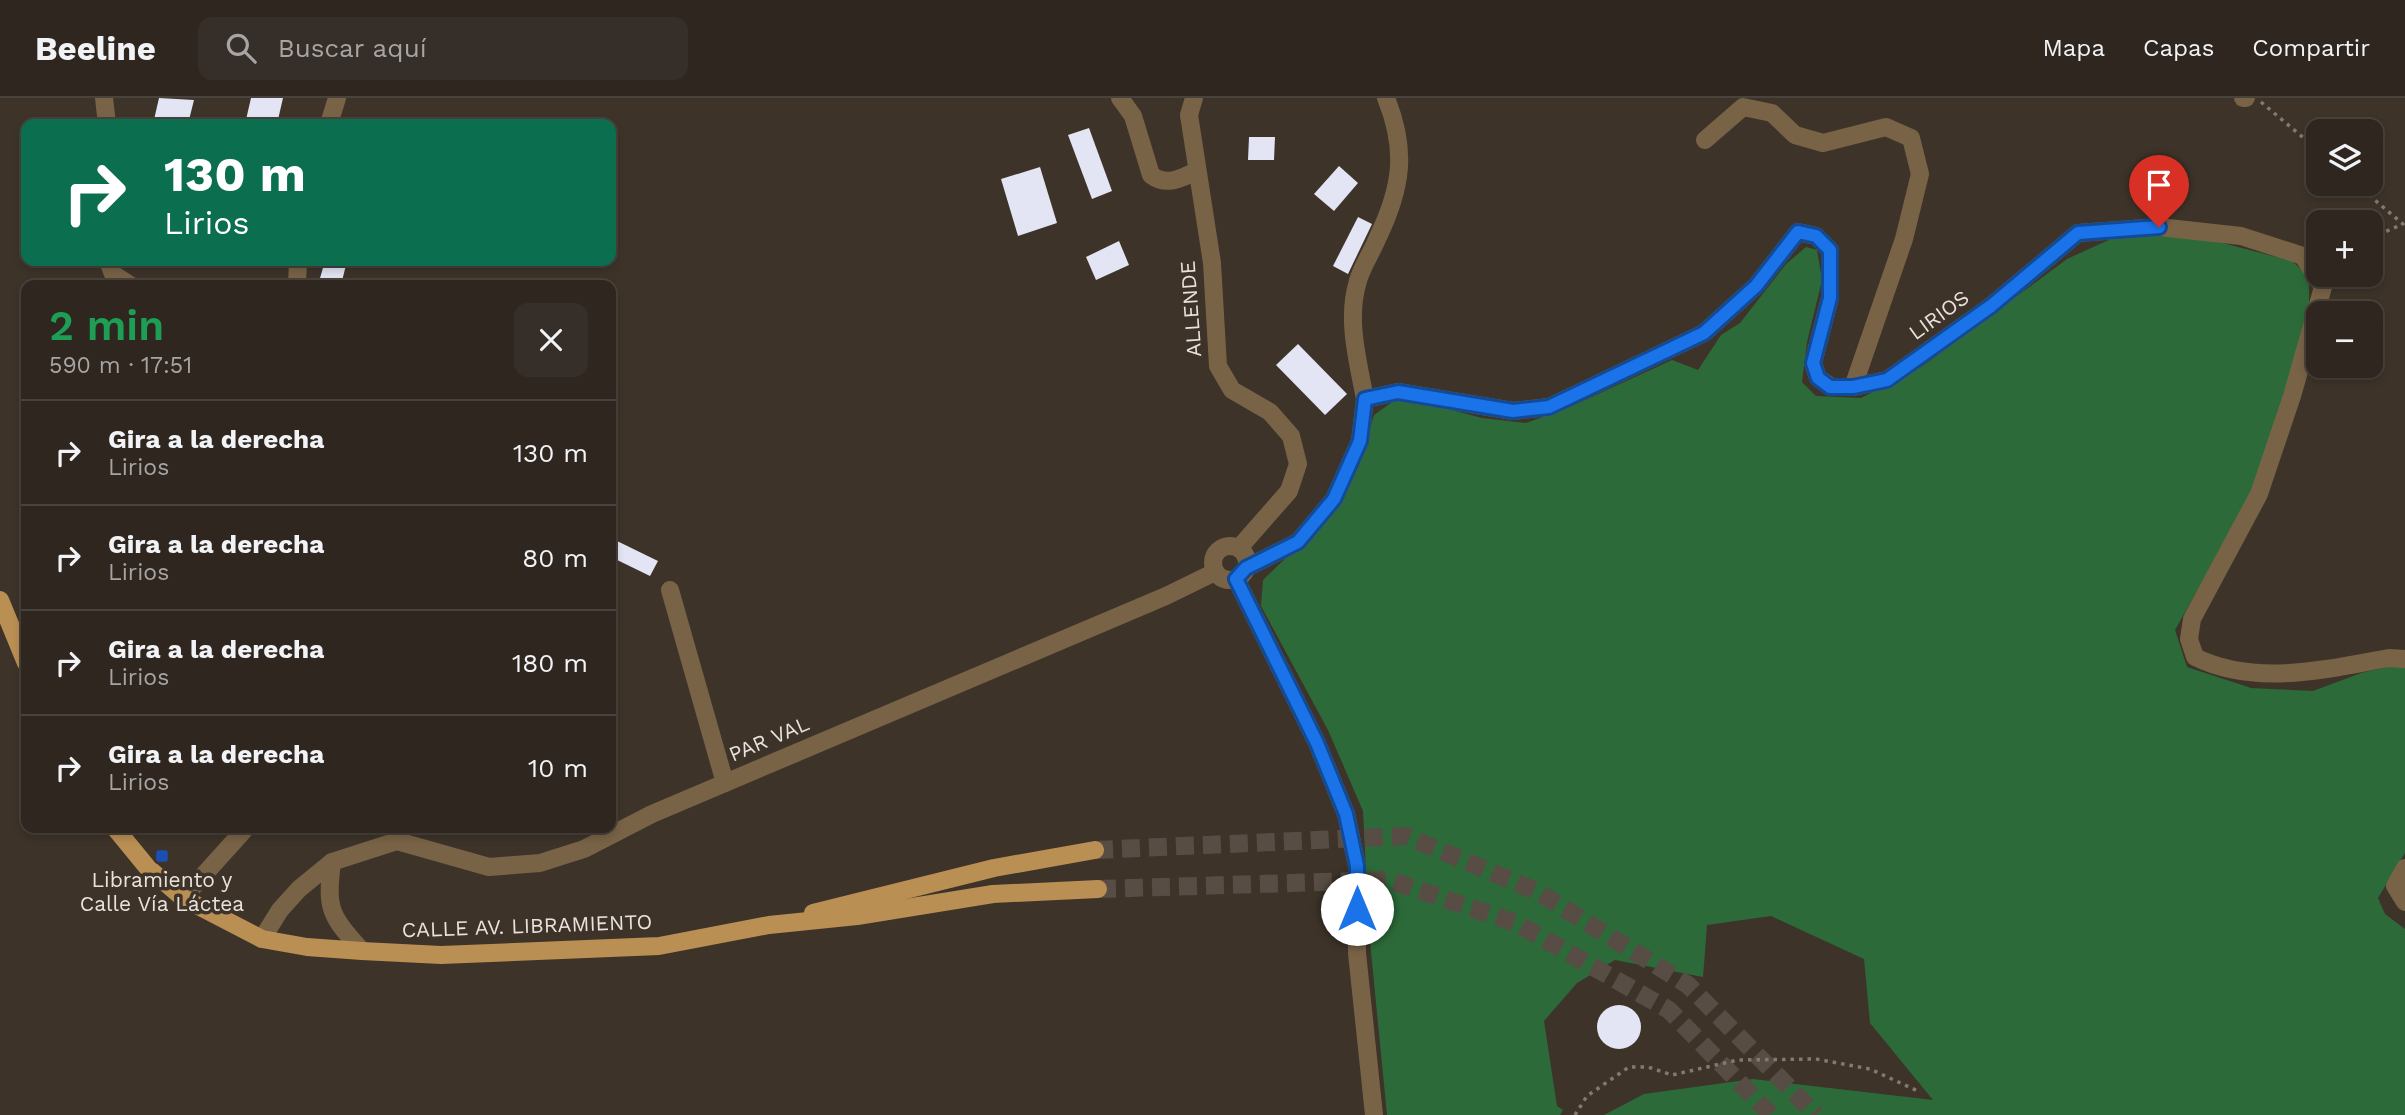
<!DOCTYPE html>
<html lang="es">
<head>
<meta charset="utf-8">
<style>
  :root { --surface:#2e261f; --page:#362e28; --text:#f1f3f6; --muted:#a7a5a4; --line:#49433d }
  body { margin:0; font-family:"Work Sans",sans-serif; background:var(--page); color:var(--text); height:100vh; display:flex; flex-direction:column; font-size:26px; white-space:nowrap }
  * { box-sizing:border-box; margin:0 }
  p { font-size:23px; color:var(--muted) }
  .icon { flex:none; width:38px; height:38px; fill:none; stroke:currentColor; stroke-width:2; stroke-linecap:round; stroke-linejoin:round }
  .map { position:relative; flex:1; overflow:hidden }
  .side { position:absolute; left:21px; top:182px; width:595px; height:553px; display:flex; flex-direction:column; background:var(--surface); border-radius:14px; box-shadow:0 4px 10px #0003,0 0 0 2px var(--line) }
  .side>* { flex:none }
  .top-card { position:absolute; left:21px; top:21px; width:595px; height:147px; border-radius:14px; box-shadow:0 4px 10px #0003,0 0 0 2px var(--line); background:#0b6e4f; color:#fff; overflow:hidden }
  .tools { position:absolute; left:2306px; top:21px; display:grid; gap:14px }
  .tools a { display:grid; place-items:center; width:77px; height:77px; border-radius:14px; background:var(--surface); box-shadow:0 4px 10px #0003,0 0 0 2px var(--line); font-size:35px }
  .pin { position:absolute; display:grid; place-items:center; width:60px; height:60px; color:#fff; margin:-72px -30px; border-radius:50% 50% 50% 0; rotate:-45deg; box-shadow:0 0 7px #0007 }
  .pin .icon { rotate:45deg }
  .me { position:absolute; width:77px; margin:-38px; rotate:0deg; stroke-linejoin:round; filter:drop-shadow(0 0 5px #0008) }
  .turn { display:flex; align-items:center; gap:24px; height:147px; padding:0 28px; font-size:32px }
  .turn .icon { width:91px; height:91px; stroke-width:2.5 }
  .turn b { display:block; font-size:49px; line-height:60px }
  .round { display:grid; place-items:center; flex:none; width:74px; height:74px; border-radius:14px; background:var(--page) }
  .head { display:flex; align-items:center; justify-content:space-between; height:119px; padding:0 28px }
  h1 { font-size:42px; font-weight:600; line-height:52px; color:#1e9e55 }
  ul { padding:0; list-style:none }
  li { display:flex; align-items:center; gap:21px; height:105px; padding:0 28px; border-top:2px solid var(--line) }
  li div { flex:1 }
  li b { display:block; font-size:26px }
  li em { font-style:normal }
  header { display:flex; align-items:center; gap:42px; box-sizing:border-box; height:98px; padding:0 35px; background:var(--surface); border-bottom:2px solid var(--line) }
  header strong { font-size:33px }
  nav { display:flex; gap:38px; margin-inline-start:auto; font-size:24px }
  .search { width:490px; height:63px; background:var(--page); display:flex; align-items:center; gap:18px; box-sizing:border-box; padding:0 24px; border-radius:14px; color:var(--muted); font-size:26px }
  .map>svg:first-child { display:block }
</style>
</head>
<body>
<header>
<strong>Beeline</strong>
<div class="search"><svg class="icon" aria-label="search" viewBox="0 0 24 24"><circle cx="10" cy="10" r="6"/><path d="M15 15l6 6"/></svg>Buscar aquí</div>
<nav><a>Mapa</a><a>Capas</a><a>Compartir</a></nav>
</header>
<div class="map">
<svg width="2405" height="1017" viewBox="0 0 2405 1017">
  <rect width="100%" height="100%" fill="#3d3329"/>
  <!-- green -->
  <path fill="#2c6b39" d="M2122,136L2207,141L2292,163L2309,178V215L2253,393L2175,532L2187,569L2251,590L2313,593L2361,575L2405,565V755L2378,800L2385,816L2405,831V1017H1604L1644,996L1753,981L1933,1002L1870,925L1864,861L1771,818L1707,827L1703,879L1615,862L1577,885L1544,923L1557,1008L1563,1012L1560,1017H1387L1369,833L1363,713L1328,632L1261,508L1263,482L1323,424L1359,368L1374,317L1395,302L1429,306L1482,320L1526,325L1570,309L1672,262L1698,272L1721,237L1740,225L1786,166L1806,149L1817,152L1822,182L1807,244L1802,284L1816,298L1861,300L1923,268L2067,161Z"/>
  <!-- building -->
  <g fill="#e3e4f4">
    <path d="M159,0L194,2L188,26H153Z"/>
    <path d="M251,0H283L277,26H245Z"/>
    <path d="M1089,30L1112,93L1092,101L1068,37Z"/>
    <path d="M1249,39H1275L1274,62H1248Z"/>
    <path d="M1339,68L1358,85L1334,113L1314,96Z"/>
    <path d="M1040,69L1057,125L1018,138L1001,81Z"/>
    <path d="M1358,119L1372,126L1348,176L1333,168Z"/>
    <path d="M1119,143L1129,167L1096,182L1086,159Z"/>
    <path d="M325,163L346,167L341,187H318Z"/>
    <path d="M1298,246L1347,296L1325,317L1276,267Z"/>
    <path d="M615,442L658,463L650,478L611,459Z"/>
    <circle cx="1619" cy="929" r="22"/>
  </g>
  <g fill="none" stroke-linecap="round" stroke-linejoin="round">
    <!-- major-tunnel -->
    <g stroke="#574d44" stroke-width="18" stroke-dasharray="18 9" stroke-linecap="butt">
      <path d="M1095,752L1406,738L1536,793L1688,887L1816,1017"/>
      <path d="M1098,791L1389,782L1516,825L1669,912L1771,1017"/>
    </g>
    <!-- path -->
    <g stroke="#827a71" stroke-width="3.5" stroke-dasharray="3.5 5" stroke-linecap="butt">
      <path d="M2261,4L2319,53"/>
      <path d="M2356,86L2403,126L2371,140"/>
      <path d="M1575,1017L1587,998L1629,969H1648L1672,977L1738,962L1816,961L1870,971L1920,994"/>
    </g>
    <!-- minor -->
    <g stroke="#786347" stroke-width="18">
      <path d="M104,0L107,26"/>
      <path d="M1120,0L1133,18L1151,77C1167,89 1181,80 1197,73"/>
      <path d="M1194,0L1189,17L1212,165L1218,268L1232,292L1270,314L1291,338L1298,366L1289,393L1239,450"/>
      <path d="M2243,0H2246"/>
      <path d="M329,26L337,0"/>
      <path d="M1705,42L1743,9L1772,15L1795,37L1823,45L1886,29L1911,40L1920,76L1904,141L1853,289"/>
      <path d="M108,163L113,176L130,187"/>
      <path d="M297,187L298,163"/>
      <path d="M1365,301C1358,263 1346,221 1358,183C1362,168 1372,154 1378,139C1402,89 1407,52 1386,0"/>
      <circle cx="1230" cy="465" r="17"/>
      <path d="M1246,470L1298,444L1334,401L1360,343L1365,301L1398,294L1513,313L1549,309L1704,235L1756,188L1798,134L1816,138L1830,152V200L1813,265L1818,280L1831,289H1853L1887,282L1991,208L2078,135L2159,129L2241,138L2303,158L2323,189L2292,298L2259,396L2192,521L2189,541L2195,559C2256,589 2326,571 2389,560L2405,561"/>
      <path d="M1236,481L1317,645L1346,716L1357,768V855L1374,1017"/>
      <path d="M670,492L725,685"/>
      <path d="M332,764C326,812 330,817 362,853"/>
      <path d="M2405,770L2395,788L2405,804"/>
      <path d="M183,800L246,730"/>
      <path d="M262,841L280,812L299,791L332,764L397,743L489,769L540,765L584,751L652,716L1166,498L1215,474"/>
    </g>
    <!-- major -->
    <g stroke="#ba8f53" stroke-width="18">
      <path d="M0,502L26,565"/>
      <path d="M115,730L147,769L183,800L262,841L307,849L362,853L441,857L659,848L769,827L857,818L993,796L1098,791"/>
      <path d="M813,815L994,770L1095,752"/>
    </g>
  </g>
  <g fill="none" stroke-linecap="round" stroke-linejoin="round">
    <defs>
      <path id="route" d="M1357,811V768L1346,716L1317,645L1236,481L1246,470L1298,444L1334,401L1360,343L1365,301L1398,294L1513,313L1549,309L1704,235L1756,188L1798,134L1816,138L1830,152V200L1813,265L1818,280L1830,289H1853L1887,282L1991,208L2078,135L2159,129"/>
    </defs>
    <!-- route casing -->
    <use href="#route" stroke="#114b97" stroke-width="18"/>
    <!-- route -->
    <use href="#route" stroke="#1a73e8" stroke-width="12"/>
  </g>
  <!-- markers -->
  <rect fill="#1a4fb4" stroke="#3d3329" stroke-width="2.5" x="155" y="751" width="14" height="14" rx="3.5"/>
  <g text-anchor="middle" stroke-width="7" stroke-linejoin="round" paint-order="stroke">
    <!-- street labels -->
    <g font-size="21" fill="#eae3dd" stroke="#3d3329">
      <text transform="translate(1191 211) rotate(-94)" y="7">ALLENDE</text>
      <text transform="translate(1939 217) rotate(-36)" y="7">LIRIOS</text>
      <text transform="translate(769 641) rotate(-23)" y="7">PAR VAL</text>
      <text transform="translate(527 828) rotate(-2)" y="7">CALLE AV. LIBRAMIENTO</text>
    </g>
    <!-- poi labels -->
    <g font-size="21" fill="#eae3dd" stroke="#3d3329">
      <text x="162" y="789">Libramiento y<tspan x="162" dy="24">Calle Vía Láctea</tspan></text>
    </g>
  </g>
</svg>
<div class="tools">
<a><svg class="icon" aria-label="layers" viewBox="0 0 24 24"><path d="M12 4l9 5-9 5-9-5zM3 14l9 5 9-5"/></svg></a>
<a>+</a>
<a>−</a>
</div>
<div class="pin" style="left:2159px;top:129px;background:#d93025"><svg class="icon" aria-label="arrive" viewBox="0 0 24 24"><path d="M6 21V4h12l-3 4 3 4H6"/></svg></div>
<svg class="me" style="left:1357px;top:811px" viewBox="-20 -20 40 40"><circle r="19" fill="#fff"/><path d="M0-13L10 11 0 6-10 11z" fill="#1a73e8"/></svg>
<div class="top-card">
<div class="turn"><svg class="icon" aria-label="right" viewBox="0 0 24 24"><path d="M7 20v-9h11M14 6l5 5-5 5"/></svg><div><b>130 m</b>Lirios</div></div>
</div>
<section class="side">
<div class="head"><div><h1>2 min</h1><p>590 m · 17:51</p></div><a class="round"><svg class="icon" aria-label="close" viewBox="0 0 24 24"><path d="M6 6l12 12M18 6L6 18"/></svg></a></div>
<ul>
<li><svg class="icon" aria-label="right" viewBox="0 0 24 24"><path d="M7 20v-9h11M14 6l5 5-5 5"/></svg><div><b>Gira a la derecha</b><p>Lirios</p></div><em>130 m</em></li>
<li><svg class="icon" aria-label="right" viewBox="0 0 24 24"><path d="M7 20v-9h11M14 6l5 5-5 5"/></svg><div><b>Gira a la derecha</b><p>Lirios</p></div><em>80 m</em></li>
<li><svg class="icon" aria-label="right" viewBox="0 0 24 24"><path d="M7 20v-9h11M14 6l5 5-5 5"/></svg><div><b>Gira a la derecha</b><p>Lirios</p></div><em>180 m</em></li>
<li><svg class="icon" aria-label="right" viewBox="0 0 24 24"><path d="M7 20v-9h11M14 6l5 5-5 5"/></svg><div><b>Gira a la derecha</b><p>Lirios</p></div><em>10 m</em></li>
</ul>
</section>
</div>
</body>
</html>
